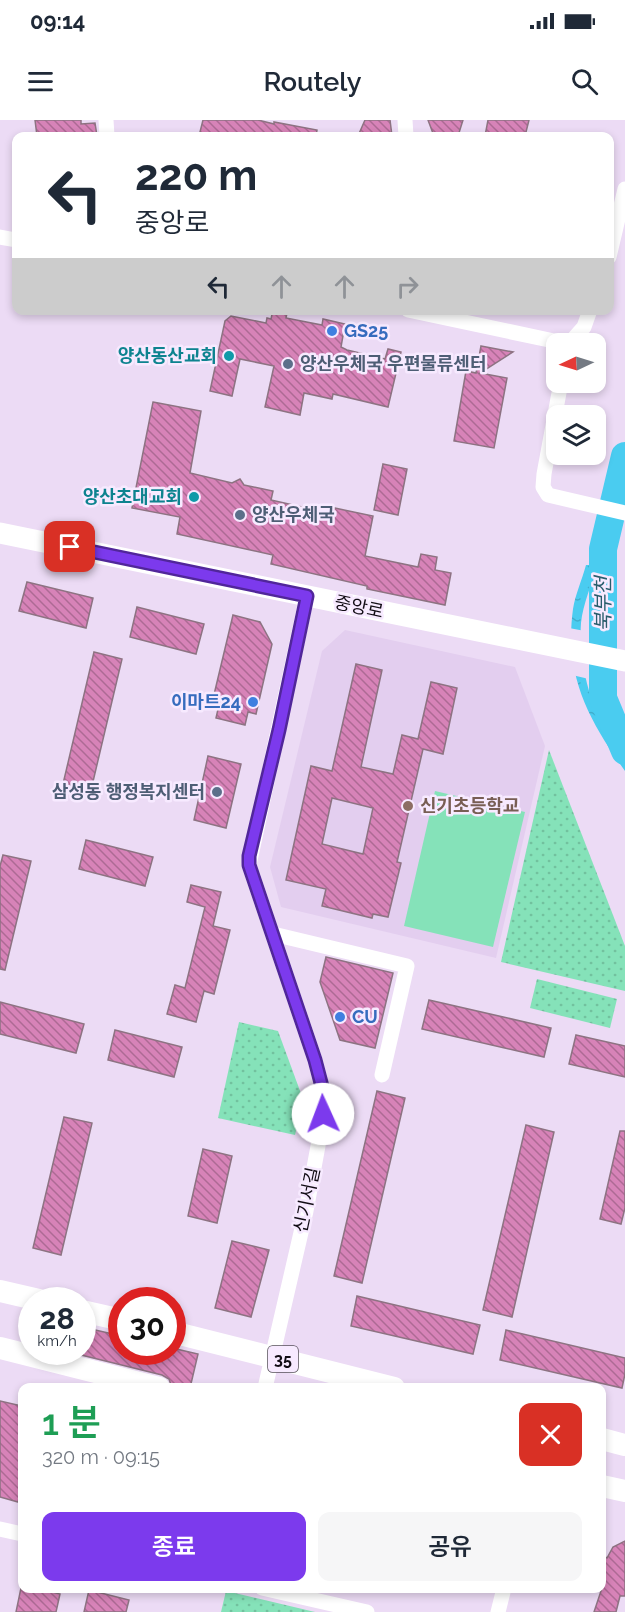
<!DOCTYPE html>
<html lang="ko">
<head>
<meta charset="utf-8">
<style>
  :root { --surface:#fff; --page:#f6f6f7; --text:#1f2937; --muted:#747a83; --accent:#7c3aed }
  body { margin:0; font-family:Raleway,"Noto Sans KR",sans-serif; background:var(--page); color:var(--text); height:100vh; display:flex; flex-direction:column; font-size:22px; white-space:nowrap }
  * { box-sizing:border-box; margin:0 }
  p { font-size:20px; color:var(--muted) }
  .icon { flex:none; width:33px; height:33px; fill:none; stroke:currentColor; stroke-width:2; stroke-linecap:round; stroke-linejoin:round }
  .map { position:relative; flex:1; overflow:hidden }
  .drawer { position:absolute; left:18px; top:1263px; width:588px; height:210px; display:flex; flex-direction:column; background:var(--surface); border-radius:12px; box-shadow:0 3px 9px #0003 }
  .drawer>* { flex:none }
  .hud { position:absolute; left:12px; top:12px; width:602px; height:183px; border-radius:12px; box-shadow:0 3px 9px #0003; background:#fff; color:var(--text); overflow:hidden }
  .needle { width:39px; rotate:266deg }
  .buttons { position:absolute; left:546px; top:213px; display:grid; gap:12px }
  .buttons a { display:grid; place-items:center; width:60px; height:60px; border-radius:12px; background:var(--surface); box-shadow:0 3px 9px #0003; font-size:30px }
  .speed { position:absolute; left:18px; top:1167px; display:flex; gap:12px; font-size:30px; font-weight:700; text-align:center }
  .speed>* { display:grid; place-content:center; width:78px; height:78px; border-radius:50%; background:var(--surface); box-shadow:0 3px 9px #0003; line-height:1 }
  .speed small { font-size:15px; font-weight:400 }
  .speed .limit { border:9px solid #d22; background:#fff; color:#111 }
  .pin { position:absolute; display:grid; place-items:center; width:51px; height:51px; color:#fff; margin:-26px; border-radius:12px; box-shadow:0 3px 9px #0006 }
  .me { position:absolute; width:66px; margin:-33px; rotate:358deg; stroke-linejoin:round; filter:drop-shadow(0 0 4px #0008) }
  .turn { display:flex; align-items:center; gap:21px; height:126px; padding:0 24px; font-size:27px }
  .turn .icon { width:78px; height:78px; stroke-width:2.5 }
  .turn b { display:block; font-size:42px; line-height:51px }
  .lanes { display:flex; align-items:center; height:57px; padding:0 24px; background:#0003; justify-content:center; gap:30px; direction:ltr }
  .lanes .off { opacity:.35 }
  .round { display:grid; place-items:center; flex:none; width:63px; height:63px; border-radius:12px; background:var(--page) }
  .headline { display:flex; align-items:center; justify-content:space-between; height:102px; padding:0 24px }
  h1 { font-size:36px; font-weight:600; line-height:45px; color:#1e9e55 }
  .cta { display:flex; gap:12px; margin-top:auto; padding:12px 24px }
  .cta a { flex:1; height:69px; border-radius:12px; background:var(--accent); color:#fff; font-size:24px; font-weight:600; line-height:69px; text-align:center }
  .cta a+a { background:var(--page); color:var(--text) }
  .status { display:flex; justify-content:space-between; align-items:center; height:42px; padding:0 30px; background:var(--surface); direction:ltr }
  .status svg { height:16px; fill:currentColor }
  header { display:flex; justify-content:space-between; align-items:center; height:78px; padding:0 24px; background:var(--surface); font-size:27px; font-weight:600 }
  .map>svg:first-child { display:block }
</style>
</head>
<body>
<div class="status"><b>09:14</b><svg viewBox="0 0 49 12"><path d="M0 12V9h3v3zM5 12V6h3v6zM10 12V3h3v9zM15 12V0h3v12zM26 1h20v11H26zM47 4h2v5h-2z"/></svg></div>
<header><svg class="icon" aria-label="menu" viewBox="0 0 24 24"><path d="M4 6h16M4 12h16M4 18h16"/></svg>Routely<svg class="icon" aria-label="search" viewBox="0 0 24 24"><circle cx="10" cy="10" r="6"/><path d="M15 15l6 6"/></svg></header>
<div class="map">
<svg width="625" height="1492" viewBox="0 0 625 1492">
  <defs>
    <pattern id="grass-dots" width="8" height="8" patternUnits="userSpaceOnUse" patternTransform="scale(1.5)"><rect width="8" height="8" fill="#85e2b9"/><path d="M2 2h.1M6 6h.1" fill="none" stroke="#72c19e" stroke-width="1.8" stroke-linecap="round"/></pattern>
    <pattern id="water-ripples" width="26" height="14" patternUnits="userSpaceOnUse" patternTransform="scale(1.5)"><rect width="26" height="14" fill="#4accf0"/><path d="M2 4q2-2 4 0t4 0M15 11q2-2 4 0t4 0" fill="none" stroke="#40aecd"/></pattern>
    <pattern id="building-back-hatch" width="6" height="6" patternUnits="userSpaceOnUse" patternTransform="scale(1.5)"><rect width="6" height="6" fill="#d783b8"/><path d="M-1 5l2 2M0 0l6 6M5-1l2 2" fill="none" stroke="#ad6a94"/></pattern>
  </defs>
  <rect width="100%" height="100%" fill="#ecdbf5"/>
  <!-- built -->
  <path fill="#e3ceef" d="M345,510L515,547L545,626L496,838L281,787L270,747L322,531Z"/>
  <!-- grass -->
  <g fill="url(#grass-dots)">
    <path d="M549,630L625,826V871L501,842Z"/>
    <path d="M537,859L617,879L610,908L530,888Z"/>
    <path d="M239,902L278,911L303,979L295,1015L218,998Z"/>
    <path d="M226,1471L315,1492H221Z"/>
  </g>
  <!-- pitch -->
  <path fill="#85e2b9" d="M435,671L525,692L493,827L404,806Z"/>
  <!-- water -->
  <path fill="url(#water-ripples)" d="M586,445H597C592,464 583,484 581,503C578,543 593,608 625,635V651C588,599 564,555 573,489C575,475 582,460 586,445Z"/>
  <!-- pier -->
  <path fill="#ecdbf5" d="M569,508L585,511L589,559L572,555Z"/>
  <g fill="none" stroke-linecap="round" stroke-linejoin="round">
    <!-- river -->
    <path stroke="#4accf0" stroke-width="28" d="M625,336L603,429V578L625,631"/>
  </g>
  <!-- building -->
  <g fill="url(#building-back-hatch)" stroke="#8d7382" stroke-width="1.5" fill-rule="evenodd">
    <path d="M35,0H81V4L95,3L97,16H37Z"/>
    <path d="M203,0H258L274,4V2L317,10L316,16H199Z"/>
    <path d="M365,0H390L392,16H358Z"/>
    <path d="M428,0H463L458,16H434Z"/>
    <path d="M488,0H529L525,16H485Z"/>
    <path d="M273,190L287,193L286,198L322,205L323,199L345,204L341,227L347,230L385,239L388,229L401,232L388,287L333,274L332,279L304,273L300,295L265,287L274,246L240,239L232,276L210,271L225,201L231,196L266,203L267,198L271,199Z"/>
    <path d="M481,226L513,232L480,253L507,258L494,328L454,321L466,251L476,253Z"/>
    <path d="M153,282L201,291L190,353L232,363L240,359L244,365L273,371L271,380L324,392L325,386L373,396L365,436L418,447L421,434L437,437L435,450L451,453L445,485L367,469V466L271,444L273,435L177,414L180,397L132,388Z"/>
    <path d="M383,344L407,349L398,395L374,390Z"/>
    <path d="M27,462L93,478L86,508L19,491Z"/>
    <path d="M137,487L204,504L196,534L130,517Z"/>
    <path d="M233,495L260,502L272,524L256,594L248,592L245,605L216,598L219,585L212,583Z"/>
    <path d="M94,532L122,539L91,670L63,664Z"/>
    <path d="M356,544L382,550L361,647L393,654L402,615L418,619L431,562L457,568L443,634L423,629L397,742L401,743L388,797L373,794L372,798L322,786L326,769L286,760L311,646L332,651ZM332,678L373,688L363,734L322,724Z"/>
    <path d="M208,636L241,644L226,708L194,700Z"/>
    <path d="M86,720L153,737L145,766L79,749Z"/>
    <path d="M3,735L31,741L5,850L0,849V746Z"/>
    <path d="M191,765L221,772L213,806L230,810L214,874L204,871L196,902L167,894L175,865L185,868L205,787L187,782Z"/>
    <path d="M326,837L393,853L375,928L340,920L320,862Z"/>
    <path d="M429,880L551,908L544,937L422,909Z"/>
    <path d="M0,882L84,904L76,933L0,914Z"/>
    <path d="M115,910L182,927L174,957L108,940Z"/>
    <path d="M576,915L625,926V957L569,944Z"/>
    <path d="M377,971L405,978L362,1163L334,1156Z"/>
    <path d="M64,997L92,1003L61,1135L33,1128Z"/>
    <path d="M526,1005L554,1012L512,1197L483,1190Z"/>
    <path d="M620,1011H625V1088L621,1104L600,1099Z"/>
    <path d="M203,1029L232,1036L217,1103L188,1096Z"/>
    <path d="M232,1121L269,1130L251,1197L215,1188Z"/>
    <path d="M357,1176L480,1205L473,1234L351,1206Z"/>
    <path d="M82,1207L122,1216V1232H172V1228L198,1234L190,1268H172L169,1259L162,1255L69,1232H82Z"/>
    <path d="M506,1210L625,1238V1254L622,1268L500,1240Z"/>
    <path d="M0,1281L22,1286V1371H21L18,1382L0,1377Z"/>
    <path d="M625,1421V1476H620L616,1492H594L602,1468V1435L607,1438L613,1427Z"/>
    <path d="M21,1468H36L60,1474L56,1492H16Z"/>
    <path d="M89,1470L129,1480L126,1492H84Z"/>
  </g>
  <g fill="none" stroke-linecap="round" stroke-linejoin="round">
    <!-- street -->
    <g stroke="#fff" stroke-width="15">
      <path d="M106,0L107,16"/>
      <path d="M405,0L406,16"/>
      <path d="M0,117L16,120"/>
      <path d="M609,137L625,69"/>
      <path d="M408,190L568,224"/>
      <path d="M569,224L584,207L590,190"/>
      <path d="M561,262L544,354L543,367L548,375L625,393"/>
      <path d="M273,814L407,846L382,955"/>
      <path d="M265,1268L306,1091L318,1026L325,978L315,940L249,745L307,476"/>
      <path d="M0,1409L22,1414"/>
      <path d="M262,1468L367,1492"/>
      <path d="M498,1492L504,1468"/>
    </g>
    <!-- secondary -->
    <path stroke="#fff" stroke-width="21" d="M0,413L625,541"/>
    <!-- primary -->
    <g stroke="#fff" stroke-width="22">
      <path d="M0,1171L39,1180"/>
      <path d="M82,1191L122,1200"/>
      <path d="M172,1212L394,1268"/>
      <path d="M0,1228L159,1268"/>
      <path d="M602,1319L625,1325"/>
      <path d="M602,1366L625,1371"/>
    </g>
  </g>
  <g fill="none" stroke-linecap="round" stroke-linejoin="round">
    <defs>
      <path id="route" d="M70,427L307,476L279,610L249,736V745L315,940L325,978L323,994"/>
    </defs>
    <!-- route casing -->
    <use href="#route" stroke="#51269a" stroke-width="15"/>
    <!-- route -->
    <use href="#route" stroke="#7c3aed" stroke-width="10"/>
  </g>
  <!-- markers -->
  <g fill="#3f7fe0" stroke="#f7eaff" stroke-width="2">
    <circle cx="332" cy="211" r="6"/>
    <circle cx="253" cy="582" r="6"/>
    <circle cx="340" cy="897" r="6"/>
  </g>
  <g fill="#0f9aa8" stroke="#f7eaff" stroke-width="2">
    <circle cx="229" cy="236" r="6"/>
    <circle cx="194" cy="377" r="6"/>
  </g>
  <g fill="#5c6f8a" stroke="#f7eaff" stroke-width="2">
    <circle cx="288" cy="244" r="6"/>
    <circle cx="240" cy="395" r="6"/>
    <circle cx="217" cy="672" r="6"/>
  </g>
  <circle fill="#8d6e63" stroke="#f7eaff" stroke-width="2" cx="408" cy="686" r="6"/>
  <g text-anchor="middle" stroke-width="5" stroke-linejoin="round" paint-order="stroke">
    <!-- shield labels -->
    <rect fill="#f7eaff" stroke="#564f5a" stroke-width="1.5" x="268" y="1226" width="30" height="26" rx="4.5"/>
    <g font-size="16" font-weight="bold" fill="#110c14">
      <text x="283" y="1245">35</text>
    </g>
    <!-- shop labels -->
    <g font-size="18" font-weight="bold" fill="#366cbe" stroke="#f7eaff" text-anchor="start">
      <text x="344" y="217">GS25</text>
      <text x="241" y="588" text-anchor="end">이마트24</text>
      <text x="352" y="903">CU</text>
    </g>
    <!-- culture labels -->
    <g font-size="18" font-weight="bold" fill="#0d838f" stroke="#f7eaff" text-anchor="end">
      <text x="217" y="242">양산동산교회</text>
      <text x="182" y="383">양산초대교회</text>
    </g>
    <!-- service labels -->
    <g font-size="18" font-weight="bold" fill="#4e5e75" stroke="#f7eaff" text-anchor="start">
      <text x="300" y="250">양산우체국 우편물류센터</text>
      <text x="252" y="401">양산우체국</text>
      <text x="205" y="678" text-anchor="end">삼성동 행정복지센터</text>
    </g>
    <!-- street labels -->
    <g font-size="18" fill="#110c14" stroke="#f7eaff">
      <text transform="translate(359 487) rotate(12)" y="6">중앙로</text>
      <text transform="translate(307 1080) rotate(-78)" y="6">신기서길</text>
    </g>
    <!-- education labels -->
    <g font-size="18" font-weight="bold" fill="#785e54" stroke="#f7eaff" text-anchor="start">
      <text x="420" y="692">신기초등학교</text>
    </g>
    <!-- water labels -->
    <g font-size="20" font-style="italic" fill="#295d6c" stroke="#f7eaff">
      <text transform="translate(603 484) rotate(-90)" y="7">북부천</text>
    </g>
  </g>
</svg>
<div class="buttons">
<a><svg class="needle" viewBox="-14 -14 28 28"><path d="M0-13l5 13h-10z" fill="#e53935"/><path d="M0 13l5-13h-10z" fill="#747a83"/></svg></a>
<a><svg class="icon" aria-label="layers" viewBox="0 0 24 24"><path d="M12 4l9 5-9 5-9-5zM3 14l9 5 9-5"/></svg></a>
</div>
<div class="speed"><div>28<small>km/h</small></div><div class="limit">30</div></div>
<div class="pin" style="left:70px;top:427px;background:#d93025"><svg class="icon" aria-label="arrive" viewBox="0 0 24 24"><path d="M6 21V4h12l-3 4 3 4H6"/></svg></div>
<svg class="me" style="left:323px;top:994px" viewBox="-20 -20 40 40"><circle r="19" fill="#fff"/><path d="M0-13L10 11 0 6-10 11z" fill="#7c3aed"/></svg>
<div class="hud">
<div class="turn"><svg class="icon" aria-label="left" viewBox="0 0 24 24"><path d="M17 20v-9H6M10 6l-5 5 5 5"/></svg><div><b>220 m</b>중앙로</div></div>
<div class="lanes"><svg class="icon" aria-label="left" viewBox="0 0 24 24"><path d="M17 20v-9H6M10 6l-5 5 5 5"/></svg><svg class="icon off" aria-label="ahead" viewBox="0 0 24 24"><path d="M12 20V5M6 11l6-6 6 6"/></svg><svg class="icon off" aria-label="ahead" viewBox="0 0 24 24"><path d="M12 20V5M6 11l6-6 6 6"/></svg><svg class="icon off" aria-label="right" viewBox="0 0 24 24"><path d="M7 20v-9h11M14 6l5 5-5 5"/></svg></div>
</div>
<section class="drawer">
<div class="headline"><div><h1>1 분</h1><p>320 m · 09:15</p></div><a class="round" style="background:#d93025;color:#fff"><svg class="icon" aria-label="close" viewBox="0 0 24 24"><path d="M6 6l12 12M18 6L6 18"/></svg></a></div>
<div class="cta"><a>종료</a><a>공유</a></div>
</section>
</div>
</body>
</html>
